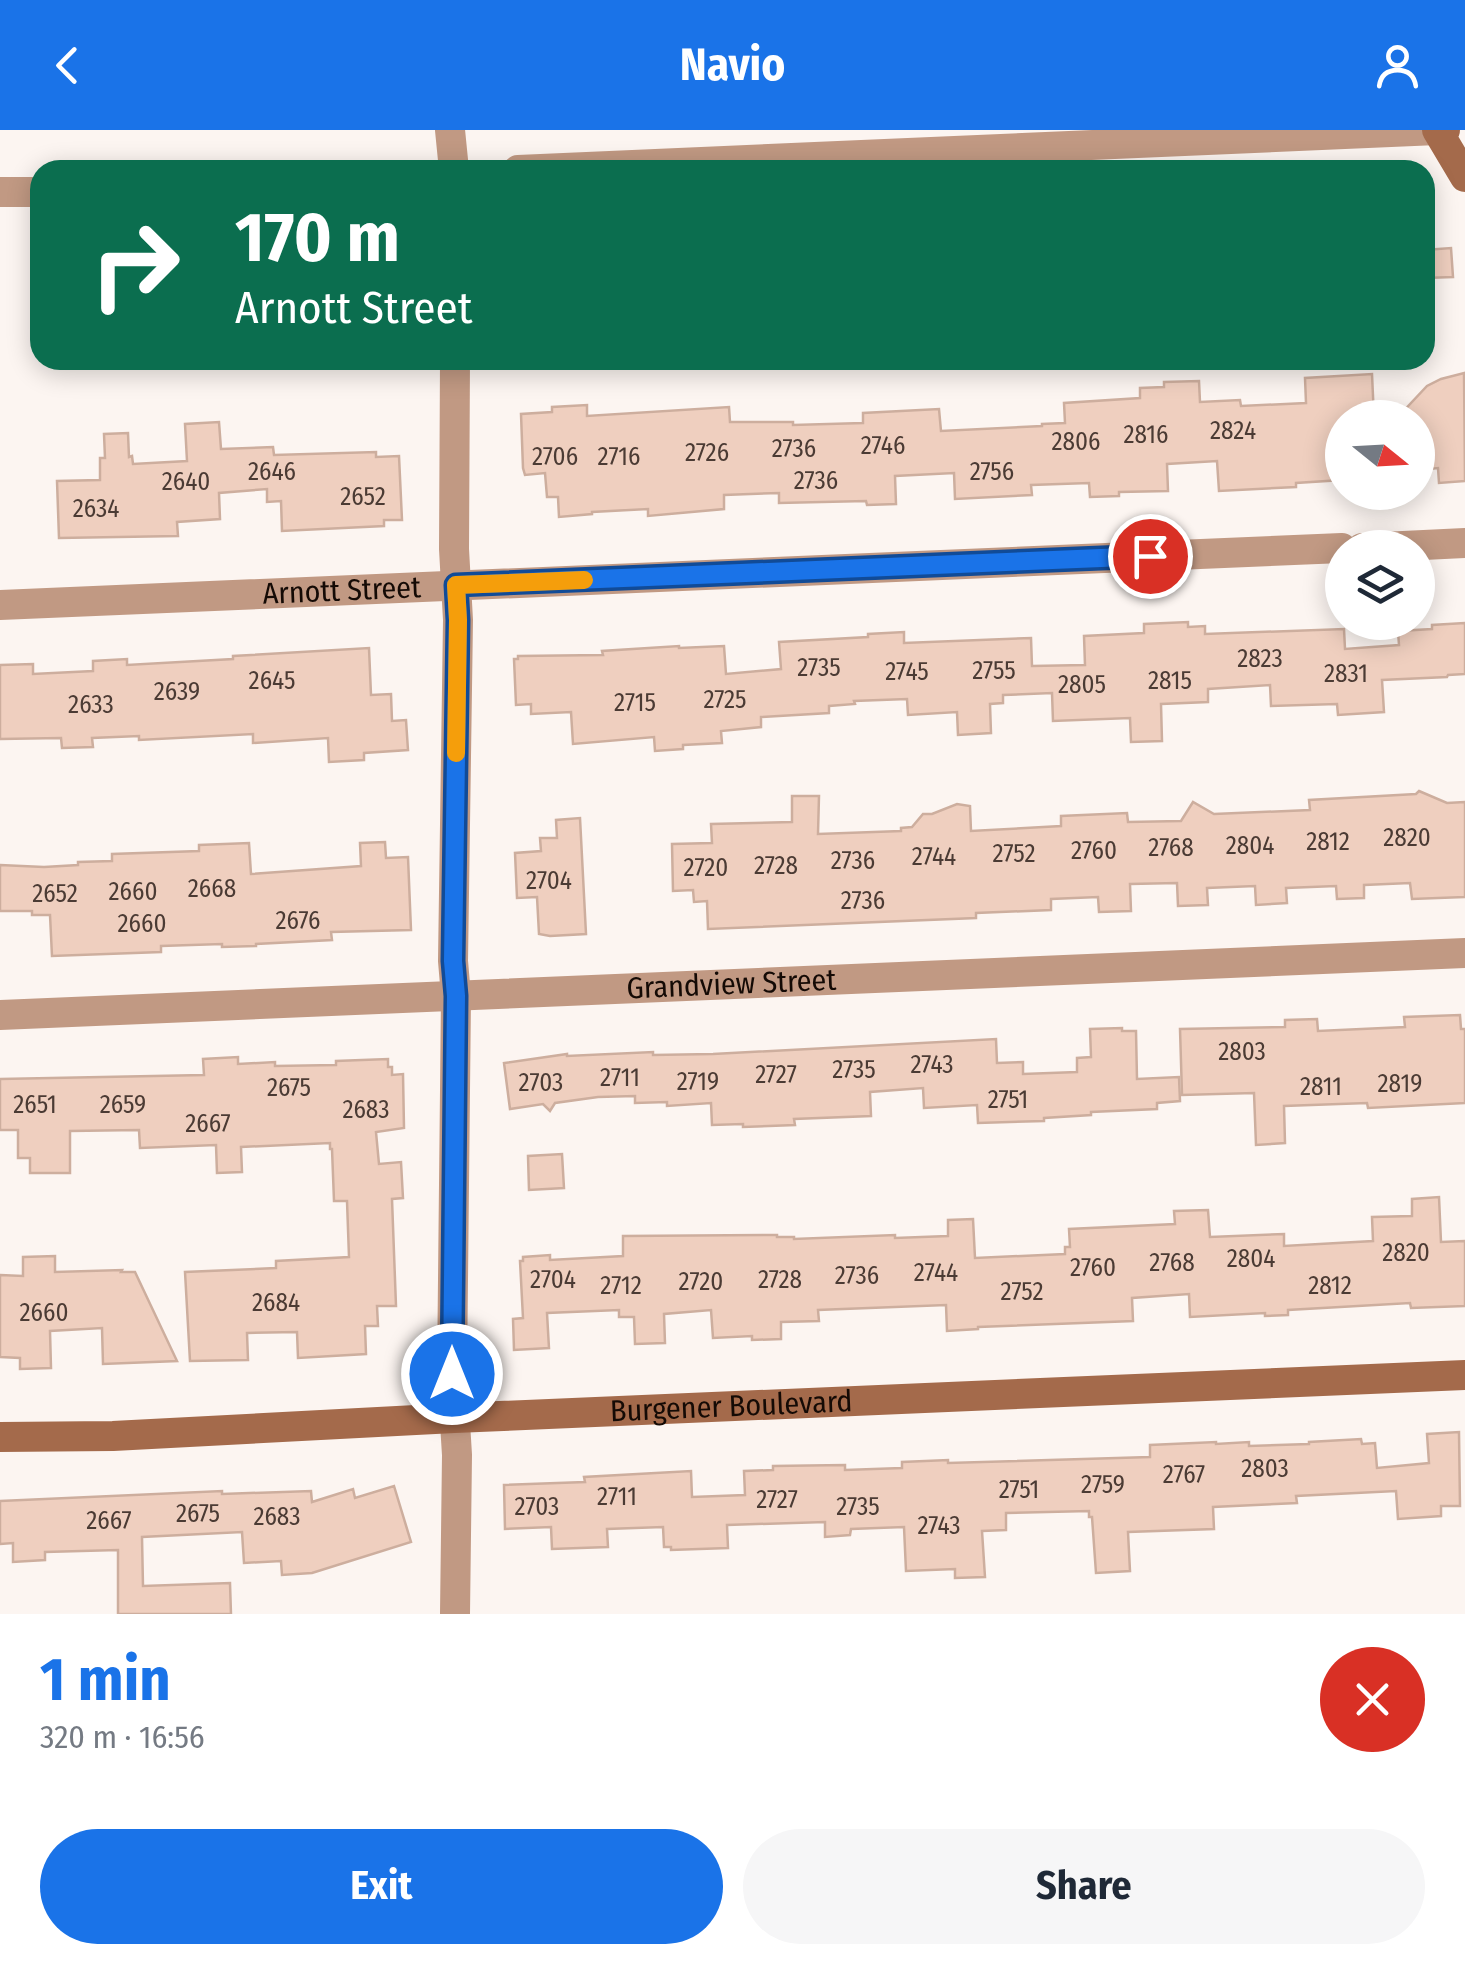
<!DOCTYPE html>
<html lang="en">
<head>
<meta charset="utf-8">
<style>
  :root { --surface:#fff; --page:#f6f6f7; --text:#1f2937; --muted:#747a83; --accent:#1a73e8 }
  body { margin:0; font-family:"Fira Sans Condensed",sans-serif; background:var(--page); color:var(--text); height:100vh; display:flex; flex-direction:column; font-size:38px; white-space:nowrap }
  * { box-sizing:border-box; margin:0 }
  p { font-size:32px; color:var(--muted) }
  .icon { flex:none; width:55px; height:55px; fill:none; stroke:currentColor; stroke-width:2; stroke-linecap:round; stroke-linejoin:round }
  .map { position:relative; height:1484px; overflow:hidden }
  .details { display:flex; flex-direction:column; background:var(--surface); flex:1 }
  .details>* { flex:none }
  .guide { position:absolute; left:30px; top:30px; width:1405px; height:210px; border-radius:30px; box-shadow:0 5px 25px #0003; background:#0b6e4f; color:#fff; overflow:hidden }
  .needle { width:65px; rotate:108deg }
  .controls { position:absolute; left:1325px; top:270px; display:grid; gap:20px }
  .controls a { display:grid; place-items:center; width:110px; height:110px; border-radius:50%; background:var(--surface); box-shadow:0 5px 25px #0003; font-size:50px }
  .pin { position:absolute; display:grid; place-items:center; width:85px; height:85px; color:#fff; margin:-42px; border:5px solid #fff; border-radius:50%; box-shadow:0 2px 10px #0007 }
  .me { position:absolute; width:110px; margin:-55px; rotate:0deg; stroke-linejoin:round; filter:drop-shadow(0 0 8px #0008) }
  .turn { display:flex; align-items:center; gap:35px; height:210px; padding:0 40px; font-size:45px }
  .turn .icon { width:130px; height:130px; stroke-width:2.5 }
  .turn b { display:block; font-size:70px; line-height:85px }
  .round { display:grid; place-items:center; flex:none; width:105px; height:105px; border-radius:52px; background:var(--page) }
  .head { display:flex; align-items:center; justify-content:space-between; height:170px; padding:0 40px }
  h1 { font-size:60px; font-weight:700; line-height:75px; color:var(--accent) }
  .cta { display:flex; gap:20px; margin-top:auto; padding:20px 40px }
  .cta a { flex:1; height:115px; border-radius:60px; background:var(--accent); color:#fff; font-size:40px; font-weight:700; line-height:115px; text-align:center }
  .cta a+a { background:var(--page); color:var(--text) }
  header { display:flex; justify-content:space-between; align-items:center; height:130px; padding:0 40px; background:var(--accent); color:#fff; font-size:45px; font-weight:700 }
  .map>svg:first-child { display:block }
</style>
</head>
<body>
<header><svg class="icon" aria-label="back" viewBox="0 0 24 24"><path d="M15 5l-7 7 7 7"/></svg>Navio<svg class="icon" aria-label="person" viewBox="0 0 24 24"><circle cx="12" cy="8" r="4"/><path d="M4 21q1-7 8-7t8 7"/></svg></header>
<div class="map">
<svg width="1465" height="1484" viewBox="0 0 1465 1484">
  <rect width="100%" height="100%" fill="#fcf5f1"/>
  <!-- building -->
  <g fill="#efcfbf" stroke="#cdae9e" stroke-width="2.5">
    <path d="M1451,118L1453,147L1425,148V120Z"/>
    <path d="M1464,243L1465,351L1439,353L1438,338L1418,340V288H1397L1427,256L1441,249Z"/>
    <path d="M1372,244L1374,288H1342V350L1296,353V357L1219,361L1217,331L1167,334L1168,361L1119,362V366L1090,367L1089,353L1031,355L1032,365L955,369L954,343L895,346L896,374L867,375L866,371L779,373V363L724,365V379L648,386V379L592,382V384L559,387L558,367H547L545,343L525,345L523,338L521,284L552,282V277L587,275V286L729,277L730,292H793V295L863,293V283L939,279L941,301L1042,296V294L1065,293L1064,273L1140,268V258L1164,257V252L1199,251L1200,272L1240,270L1241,276L1306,273L1305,248Z"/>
    <path d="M219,292L221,319L273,317L274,325L376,322V327L399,326L402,390H384V396L282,401L281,371L267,372V359L219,363L220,389L177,392L178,406L59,408L57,351L100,350V328H105L104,304L128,303L129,327L132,326L133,334L187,331L185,294Z"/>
    <path d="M1188,492V497L1205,496V504L1344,499L1345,519L1399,515L1398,501L1432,499V495L1465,493V544L1448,545L1447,547L1382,550L1384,582L1338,585L1337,574L1271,576L1270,555L1208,559V572L1161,574L1162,611L1131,612L1130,588L1053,591L1052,563L1003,565V573L990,574L991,603L958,605L957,582L908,585L907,569L854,571L855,574L829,576V583L761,587V597L721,601L722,613L683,615V619L655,621L654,607L573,614L571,582L531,584V574L516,575L514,529H518V526L603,525L602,521L679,516V518L724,516L726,544L781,539L779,512L868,507V504L904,502V513L1031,508L1032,536L1085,535L1084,506L1144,503V494Z"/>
    <path d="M369,518L371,565L391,564L392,591L406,590L408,620L364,623V630L329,632L328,608L253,613V604L139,610V606L92,608L93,617L62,618L61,608L0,609V535L33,534V544L93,541V531L127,529V535L233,529V526Z"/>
    <path d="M1419,661L1447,673L1465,672V767L1412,769L1410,753L1364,755V768L1337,769L1336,756L1286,758L1287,773L1256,775L1255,756L1207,758L1208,775L1178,776L1177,753L1130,754L1131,781L1099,782L1098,767L1051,769V780L976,783V788L708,799L707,771L694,772L693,760L673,761L672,714L712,713L711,694L792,692V666H819L818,704L901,701V698L912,697L923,684H932L957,674L970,676L971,701L1061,696V686L1127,683L1128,692L1181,691L1193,672L1214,684L1310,680L1309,670L1416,664Z"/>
    <path d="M580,688L586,804L550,806L539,804L537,767L517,768L515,723L541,721L540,708H557L556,690Z"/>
    <path d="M385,712L386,728L408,727L411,800L331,802L332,810L256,814V816L222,817V814L161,816V822L52,826L50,785H32V781H0V735L44,737L78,735V732L112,731V724L199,721V715L249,713L251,744L361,736L360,713Z"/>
    <path d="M1460,885L1461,899H1465V973L1368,978L1367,973L1284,976L1285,1013L1256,1015L1254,963L1182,965L1180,899L1285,897V890L1317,889L1318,901L1405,897L1404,887Z"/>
    <path d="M1122,898V901H1136L1137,949L1179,947L1180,971L1157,973V979L1091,982V985L1044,988V991L978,993L977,975L924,978L923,958L870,962L871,986L794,989L795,995L743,997V994L712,995L711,973L667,976V972L635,973V966L598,967L555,973L550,981L543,974L510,979L504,933L567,924V926L653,922V925L713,924L996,909L997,933L1023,932V944L1077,942V928L1091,927L1090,899Z"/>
    <path d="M238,927V934L275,932V936L336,935V931L388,929V937H392V945L403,944L404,998L376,1002L379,1034L401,1032L403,1068L392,1069L396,1176H377L378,1196H365L366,1224L298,1228L297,1202L247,1203L248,1230L190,1231L185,1142L276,1138V1131L349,1127L347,1071H334L332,1019H330V1013L241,1017L242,1042L217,1043L216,1015L140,1018L139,1000L70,1001V1043H30V1028H18V1000H0V949L204,945L203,929Z"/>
    <path d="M562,1024L564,1058L529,1060L528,1026Z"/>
    <path d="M1439,1067L1441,1112L1465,1111V1176L1411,1178L1410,1173L1288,1180V1185L1265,1186V1183L1190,1187L1189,1164L1132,1168L1133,1191L978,1197V1199L947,1201L946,1175L818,1180L819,1191L781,1192V1209L752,1210V1206L713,1208L711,1180L664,1184L665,1213L635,1214L634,1187H619V1180L547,1183L549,1218L514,1220L513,1189L523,1188L520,1131H523V1127L550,1125V1130L623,1126V1106L777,1105V1107H794V1109L895,1105V1108L948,1106V1090L973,1089L975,1128L1065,1124V1117H1070L1069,1099L1175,1094L1174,1081L1208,1080L1210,1107L1284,1104V1116L1373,1111L1372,1087L1412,1086V1069Z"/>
    <path d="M55,1126V1142L122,1140L121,1142H135L177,1231L103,1234L102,1198L50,1201L51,1238L20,1239V1228L0,1227V1145L23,1146V1127Z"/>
    <path d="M1459,1302L1460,1376H1441V1386L1398,1389L1396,1361L1296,1366L1297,1373L1213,1377L1214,1399L1128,1402L1130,1441L1096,1443L1092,1387H1089V1381L1006,1383V1400L982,1401L985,1447L955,1448V1439L906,1441L904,1397L851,1399L850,1405L825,1407V1392L727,1395L728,1418L671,1420V1417H664L663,1397L607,1399L608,1417L552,1419L551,1397L505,1399L504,1355L585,1352L584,1347L691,1341L692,1367L745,1365L744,1341L773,1340V1336L845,1335V1340L902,1338V1332L948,1330V1333L1150,1327V1315L1216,1312V1314L1249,1312V1316L1309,1314V1312L1361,1309L1362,1314L1375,1313L1377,1338L1429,1333L1427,1304Z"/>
    <path d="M394,1356L411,1412L312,1443L282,1445L281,1431L244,1433L242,1402L142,1407L143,1456L230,1453L231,1484H118V1420L45,1422V1430L13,1432V1413L0,1414V1371L222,1361V1364L311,1361L312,1372L353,1359L355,1368Z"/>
  </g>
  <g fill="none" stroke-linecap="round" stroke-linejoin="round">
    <!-- street -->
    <g stroke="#c19983" stroke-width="30">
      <path d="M450,0L454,40"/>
      <path d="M518,40L1437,0"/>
      <path d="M0,62H40"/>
      <path d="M455,230L454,419L458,490L453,831L456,866L452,1244L457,1325L455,1484"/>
      <path d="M1362,418L1465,413"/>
      <path id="s1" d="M0,475L1342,418"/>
      <path id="s2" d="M0,885L1465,823"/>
    </g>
    <!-- secondary -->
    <g stroke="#a46a4b" stroke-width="30">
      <path d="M1445,0H1437L1465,47"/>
      <path id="s3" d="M0,1307L113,1306L454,1288L1465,1245"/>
    </g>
  </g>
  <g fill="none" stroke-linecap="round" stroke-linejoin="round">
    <defs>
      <path id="route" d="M452,1244L456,866L453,831L458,490L456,455L1150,426"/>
    </defs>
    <!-- route casing -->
    <use href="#route" stroke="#114b97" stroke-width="25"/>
    <!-- route -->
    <use href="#route" stroke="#1a73e8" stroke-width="18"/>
    <!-- slow -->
    <path stroke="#f59e0b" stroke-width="18" d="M456,623L458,490L456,455L584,450"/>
  </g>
  <g text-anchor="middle" stroke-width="9" stroke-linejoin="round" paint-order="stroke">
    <!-- number labels -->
    <g font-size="25" fill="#4b3b34">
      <text x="1233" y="309">2824</text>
      <text x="1146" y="313">2816</text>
      <text x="1076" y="320">2806</text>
      <text x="883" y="324">2746</text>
      <text x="794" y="327">2736</text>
      <text x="707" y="331">2726</text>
      <text x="555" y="335">2706</text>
      <text x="619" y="335">2716</text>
      <text x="272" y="350">2646</text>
      <text x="992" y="350">2756</text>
      <text x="816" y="359">2736</text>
      <text x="186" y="360">2640</text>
      <text x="363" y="375">2652</text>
      <text x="96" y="387">2634</text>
      <text x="1260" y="537">2823</text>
      <text x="819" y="546">2735</text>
      <text x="994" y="549">2755</text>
      <text x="907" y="550">2745</text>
      <text x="1346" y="552">2831</text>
      <text x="272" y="559">2645</text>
      <text x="1170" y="559">2815</text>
      <text x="1082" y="563">2805</text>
      <text x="177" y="570">2639</text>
      <text x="725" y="578">2725</text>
      <text x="635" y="581">2715</text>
      <text x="91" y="583">2633</text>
      <text x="1407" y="716">2820</text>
      <text x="1328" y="720">2812</text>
      <text x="1250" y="724">2804</text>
      <text x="1171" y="726">2768</text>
      <text x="1094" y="729">2760</text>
      <text x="1014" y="732">2752</text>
      <text x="934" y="735">2744</text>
      <text x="853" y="739">2736</text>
      <text x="776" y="744">2728</text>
      <text x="706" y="746">2720</text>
      <text x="549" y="759">2704</text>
      <text x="212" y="767">2668</text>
      <text x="133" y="770">2660</text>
      <text x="55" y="772">2652</text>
      <text x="863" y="779">2736</text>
      <text x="298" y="799">2676</text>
      <text x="142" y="802">2660</text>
      <text x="1242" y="930">2803</text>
      <text x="932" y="943">2743</text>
      <text x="854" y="948">2735</text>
      <text x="776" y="953">2727</text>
      <text x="620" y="956">2711</text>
      <text x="698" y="960">2719</text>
      <text x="541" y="961">2703</text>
      <text x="1400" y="962">2819</text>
      <text x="1321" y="965">2811</text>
      <text x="289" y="966">2675</text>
      <text x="1008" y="978">2751</text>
      <text x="35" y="983">2651</text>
      <text x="123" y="983">2659</text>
      <text x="366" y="988">2683</text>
      <text x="208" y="1002">2667</text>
      <text x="1406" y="1131">2820</text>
      <text x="1251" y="1137">2804</text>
      <text x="1172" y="1141">2768</text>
      <text x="1093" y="1146">2760</text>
      <text x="936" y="1151">2744</text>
      <text x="857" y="1154">2736</text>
      <text x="553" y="1158">2704</text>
      <text x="780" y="1158">2728</text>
      <text x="701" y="1160">2720</text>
      <text x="621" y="1164">2712</text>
      <text x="1330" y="1164">2812</text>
      <text x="1022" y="1170">2752</text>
      <text x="276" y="1181">2684</text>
      <text x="44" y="1191">2660</text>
      <text x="1265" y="1347">2803</text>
      <text x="1184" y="1353">2767</text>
      <text x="1103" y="1363">2759</text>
      <text x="1019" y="1368">2751</text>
      <text x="617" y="1375">2711</text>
      <text x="777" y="1378">2727</text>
      <text x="537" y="1385">2703</text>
      <text x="858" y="1385">2735</text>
      <text x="198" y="1392">2675</text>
      <text x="277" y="1395">2683</text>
      <text x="109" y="1399">2667</text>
      <text x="939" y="1404">2743</text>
    </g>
    <!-- street labels -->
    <g font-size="30" fill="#140a05" stroke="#fcf5f1">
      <text dy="10" stroke="none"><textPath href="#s1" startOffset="342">Arnott Street</textPath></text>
      <text dy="10" stroke="none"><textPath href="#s2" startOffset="732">Grandview Street</textPath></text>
      <text dy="10" stroke="none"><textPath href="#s3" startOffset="732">Burgener Boulevard</textPath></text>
    </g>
  </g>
</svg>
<div class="controls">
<a><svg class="needle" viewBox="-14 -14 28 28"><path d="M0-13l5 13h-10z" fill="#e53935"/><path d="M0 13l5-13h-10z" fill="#747a83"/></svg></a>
<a><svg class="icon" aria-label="layers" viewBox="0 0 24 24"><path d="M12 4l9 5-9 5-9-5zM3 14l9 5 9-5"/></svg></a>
</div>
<div class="pin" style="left:1150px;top:426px;background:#d93025"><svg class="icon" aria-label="arrive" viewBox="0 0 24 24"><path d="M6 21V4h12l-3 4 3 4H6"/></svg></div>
<svg class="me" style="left:452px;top:1244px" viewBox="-20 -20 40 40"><circle r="17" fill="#1a73e8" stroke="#fff" stroke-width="3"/><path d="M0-11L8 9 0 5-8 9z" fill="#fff"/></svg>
<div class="guide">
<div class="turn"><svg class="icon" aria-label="right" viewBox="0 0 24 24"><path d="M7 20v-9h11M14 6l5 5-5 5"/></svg><div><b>170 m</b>Arnott Street</div></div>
</div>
</div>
<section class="details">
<div class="head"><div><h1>1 min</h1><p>320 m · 16:56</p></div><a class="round" style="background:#d93025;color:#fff"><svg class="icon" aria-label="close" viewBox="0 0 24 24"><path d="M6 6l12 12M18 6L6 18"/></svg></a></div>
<div class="cta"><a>Exit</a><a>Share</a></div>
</section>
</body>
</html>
